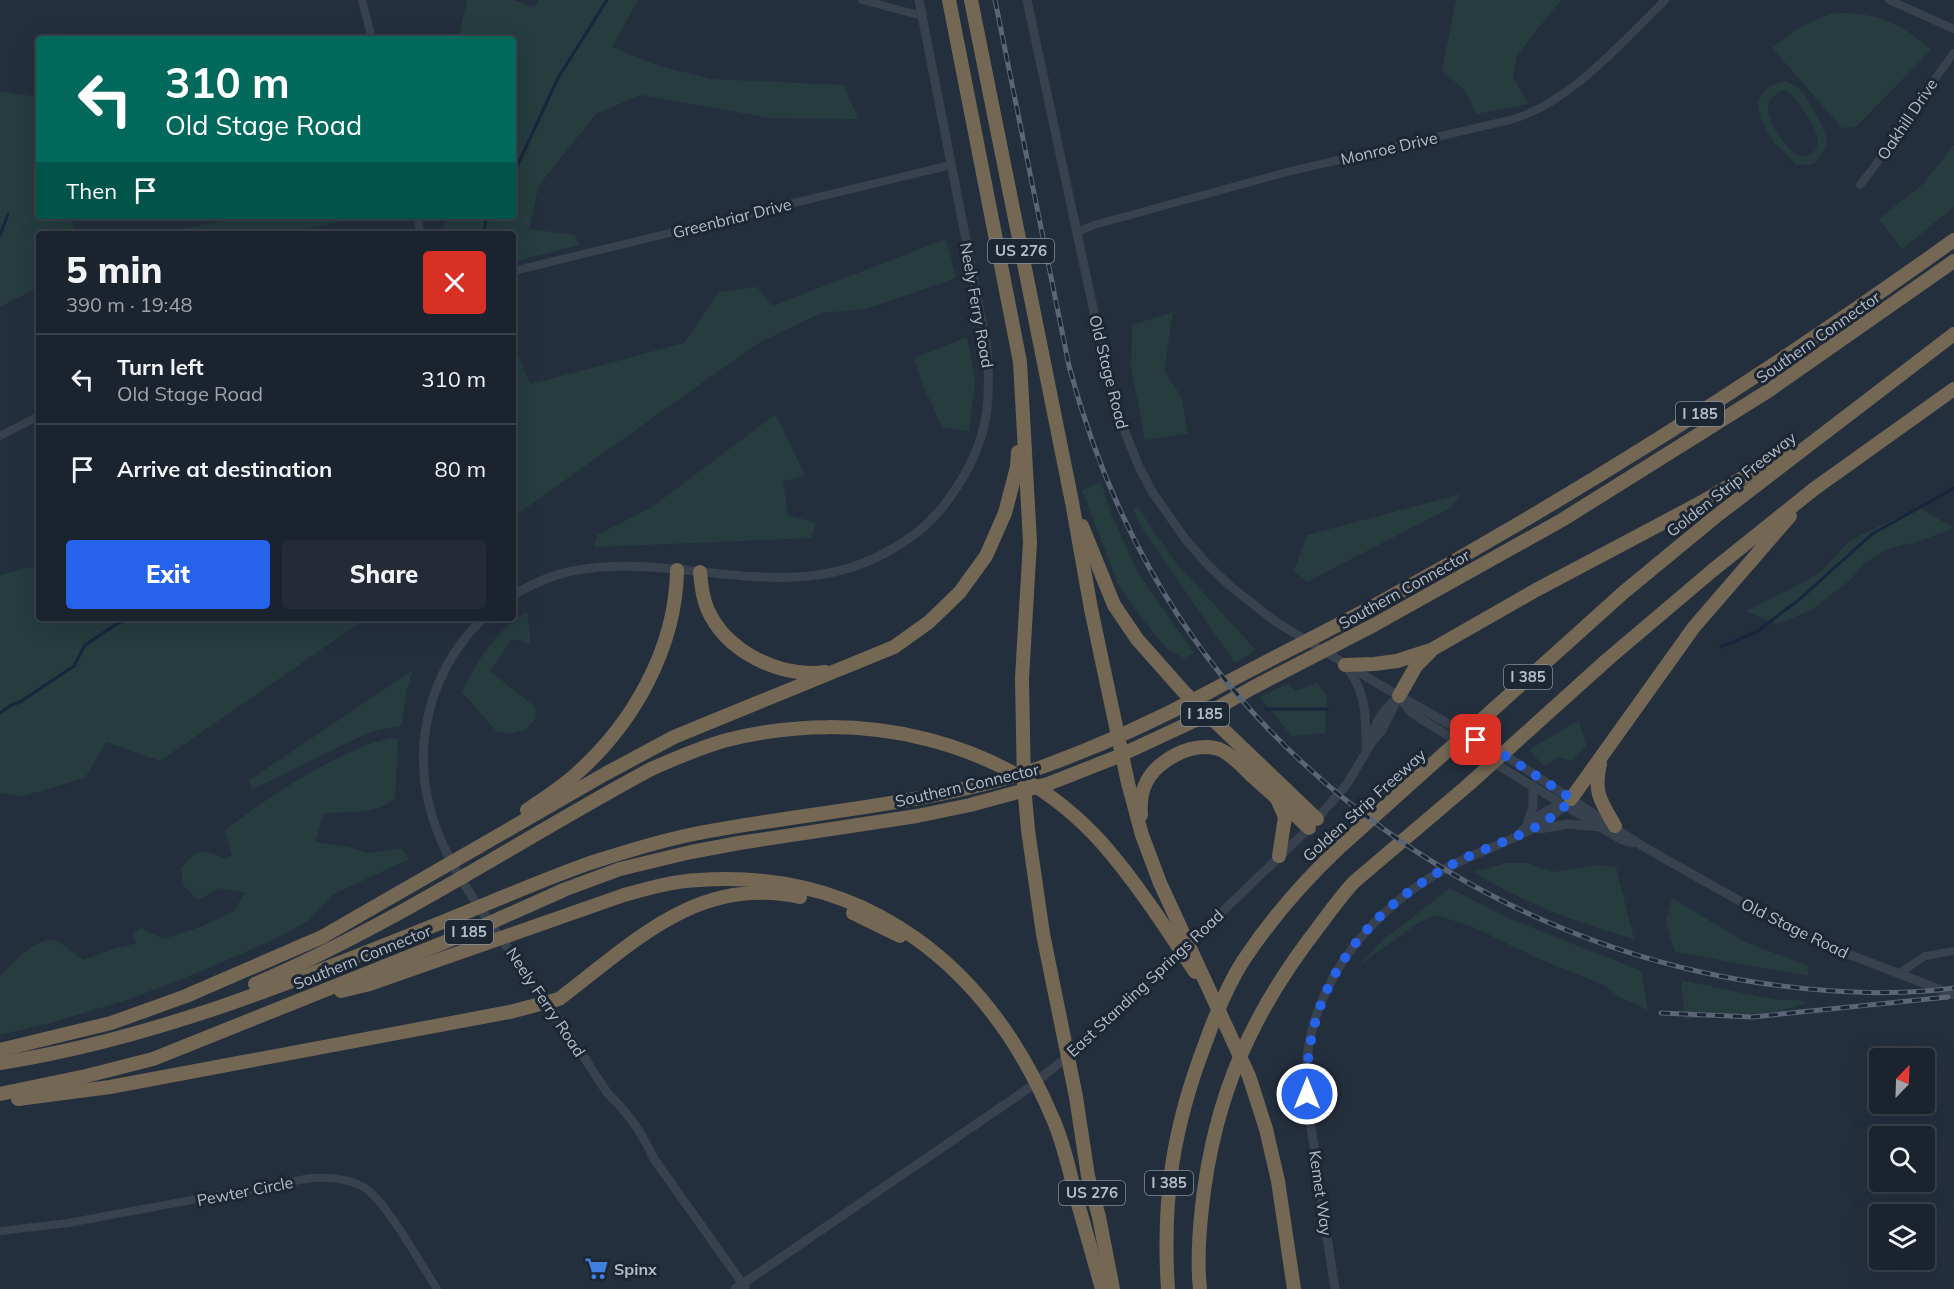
<!DOCTYPE html>
<html lang="en">
<head>
<meta charset="utf-8">
<style>
  :root { --surface:#1b232e; --page:#242b36; --text:#f1f3f6; --muted:#a0a4aa; --line:#39404a; --accent:#2563eb }
  body { margin:0; font-family:Mulish,sans-serif; background:var(--page); color:var(--text); height:100vh; display:flex; flex-direction:column; font-size:22px; white-space:nowrap }
  * { box-sizing:border-box; margin:0 }
  p { font-size:20px; color:var(--muted) }
  .icon { flex:none; width:33px; height:33px; fill:none; stroke:currentColor; stroke-width:2; stroke-linecap:round; stroke-linejoin:round }
  .map { position:relative; flex:1; overflow:hidden }
  .drawer { position:absolute; left:36px; top:231px; width:480px; height:390px; display:flex; flex-direction:column; background:var(--surface); border-radius:6px; box-shadow:0 6px 24px #0002,0 0 0 2px var(--line) }
  .drawer>* { flex:none }
  .hud { position:absolute; left:36px; top:36px; width:480px; height:183px; border-radius:6px; box-shadow:0 6px 24px #0002,0 0 0 2px var(--line); background:#00695c; color:#fff; overflow:hidden }
  .needle { width:39px; rotate:23deg }
  .controls { position:absolute; left:1869px; top:1048px; display:grid; gap:12px }
  .controls a { display:grid; place-items:center; width:66px; height:66px; border-radius:6px; background:var(--surface); box-shadow:0 6px 24px #0002,0 0 0 2px var(--line); font-size:30px }
  .pin { position:absolute; display:grid; place-items:center; width:51px; height:51px; color:#fff; margin:-26px; border-radius:12px; box-shadow:0 3px 9px #0006 }
  .me { position:absolute; width:66px; margin:-33px; rotate:0deg; stroke-linejoin:round; filter:drop-shadow(0 0 4px #0008) }
  .turn { display:flex; align-items:center; gap:21px; height:126px; padding:0 30px; font-size:27px }
  .turn .icon { width:78px; height:78px; stroke-width:2.5 }
  .turn b { display:block; font-size:42px; line-height:51px }
  .then { display:flex; align-items:center; height:57px; padding:0 30px; background:#0003; gap:12px; font-size:22px }
  .round { display:grid; place-items:center; flex:none; width:63px; height:63px; border-radius:6px; background:var(--page) }
  .summary { display:flex; align-items:center; justify-content:space-between; height:102px; padding:0 30px }
  h1 { font-size:36px; font-weight:800; line-height:45px }
  .cta { display:flex; gap:12px; margin-top:auto; padding:12px 30px }
  .cta a { flex:1; height:69px; border-radius:6px; background:var(--accent); color:#fff; font-size:24px; font-weight:800; line-height:69px; text-align:center }
  .cta a+a { background:var(--page); color:var(--text) }
  ul { padding:0; list-style:none }
  li { display:flex; align-items:center; gap:18px; height:90px; padding:0 30px; border-top:2px solid var(--line) }
  li div { flex:1 }
  li b { display:block; font-size:22px }
  li em { font-style:normal }
  .map>svg:first-child { display:block }
</style>
</head>
<body>
<div class="map">
<svg width="1954" height="1289" viewBox="0 0 1954 1289">
  <rect width="100%" height="100%" fill="#242f3e"/>
  <!-- green -->
  <g fill="#263c3f" fill-rule="evenodd">
    <path d="M467,0H513L535,7L538,0H638L612,47L656,65L711,79L844,85L858,119L769,118L641,95L596,114L539,185L529,229L575,235L579,245L513,262V234H439L449,216H513V39H458Z"/>
    <path d="M1456,0H1561L1517,55L1513,77L1528,104L1476,114L1464,89L1442,71Z"/>
    <path d="M1836,13C1879,13 1900,22 1931,50L1856,127L1842,128L1772,48C1795,29 1808,21 1836,13Z"/>
    <path d="M1785,81L1795,86L1803,92L1824,129L1827,142L1821,155L1815,163L1807,165L1796,164L1775,144L1761,120L1758,104L1763,92L1771,85ZM1786,90C1797,98 1820,129 1818,144C1817,151 1810,155 1804,157L1794,154L1775,131L1768,112L1769,101L1779,91Z"/>
    <path d="M0,91L32,96L39,103V216H70L76,234H39V287L0,307Z"/>
    <path d="M1954,145V207L1902,249L1879,219L1924,183Z"/>
    <path d="M249,216H341L342,221L281,234H156Z"/>
    <path d="M946,239L956,278L866,309L821,313L757,344L513,517V348L515,347L530,384L543,381L684,343L719,292L757,287L772,306Z"/>
    <path d="M1173,312L1164,371L1181,396L1188,433L1145,440L1131,368L1132,325Z"/>
    <path d="M967,337L975,382L969,431L942,427L924,388L914,358Z"/>
    <path d="M776,414L805,476L783,481L788,515L816,523L811,538L594,547L597,535L652,507Z"/>
    <path d="M1101,482L1111,514L1138,573L1194,653L1184,658L1168,650L1144,621L1118,584L1082,490Z"/>
    <path d="M1461,494L1450,508L1307,582L1294,571L1307,535Z"/>
    <path d="M1918,507L1954,528L1920,541L1887,549L1865,563L1849,581L1810,611L1776,624L1746,611L1797,586L1822,571L1849,541Z"/>
    <path d="M1138,508L1176,563L1256,650L1235,663L1143,530L1133,509Z"/>
    <path d="M39,565V618H367L160,761L106,742L85,778L23,796L0,793V575Z"/>
    <path d="M527,612L531,644L512,639L490,671L535,707L536,717L527,729L511,734L497,732L462,692C477,661 496,629 527,612Z"/>
    <path d="M413,670L406,692L402,725L370,732L253,789L248,781Z"/>
    <path d="M1288,683L1295,691L1317,683L1327,695L1325,733L1292,736L1260,697Z"/>
    <path d="M1579,720L1586,746L1572,761L1558,757L1544,766L1529,750Z"/>
    <path d="M391,738L398,740L395,798C377,815 347,812 324,813L315,842L348,847L370,853L401,848L409,859L334,894L306,922L277,938L202,971L130,999L50,1023L0,1035V976C11,964 39,933 57,941C66,946 75,955 84,960L110,950L137,943L132,934L141,928L163,939L200,927L233,912L245,893L220,888L198,900L183,885L181,868C198,850 201,847 225,859L232,856L225,830C267,798 340,749 391,738Z"/>
    <path d="M1506,863H1527L1553,872L1595,865L1616,867L1634,939C1578,923 1523,903 1474,872Z"/>
    <path d="M1450,888L1510,919L1641,971L1648,1010L1619,997L1604,985L1541,960L1473,927L1436,915L1417,924L1358,966L1383,940Z"/>
    <path d="M1672,898L1745,942L1809,966L1808,976L1675,952L1666,922Z"/>
    <path d="M1681,980L1776,1000H1799L1807,1003L1776,1012L1685,1019Z"/>
  </g>
  <g fill="none" stroke-linecap="round" stroke-linejoin="round">
    <!-- stream -->
    <g stroke="#17263c" stroke-width="3">
      <path d="M513,175L558,78L607,0"/>
      <path d="M483,234L487,216"/>
      <path d="M0,236L8,214"/>
      <path d="M1721,647L1758,631L1801,598L1872,534L1954,488"/>
      <path d="M1266,709H1327"/>
      <path d="M0,713L11,705L20,702L74,666L85,645L118,623L138,618"/>
    </g>
    <!-- minor -->
    <g stroke="#38414e" stroke-width="8">
      <path d="M362,0L372,39"/>
      <path d="M862,0L922,16"/>
      <path d="M1889,0L1954,29"/>
      <path d="M1860,185C1894,143 1921,96 1954,53"/>
      <path d="M417,216L421,234"/>
      <path d="M1077,232L1094,225L1287,172L1510,120C1569,104 1622,42 1665,0"/>
      <path d="M513,271L951,165"/>
      <path d="M0,436L39,416"/>
      <path d="M1898,974L1925,956L1954,951"/>
      <path d="M0,1231L68,1223L311,1178C330,1177 349,1178 365,1188C385,1200 422,1266 437,1289"/>
    </g>
    <!-- tertiary -->
    <g stroke="#38414e" stroke-width="9">
      <path d="M1027,0L1103,354L1119,417L1139,467L1153,493L1186,540L1208,565L1230,586L1276,622L1380,685L1509,758L1644,847L1761,913L1800,933L1843,952L1954,995"/>
      <path d="M513,595C531,585 551,575 572,571C677,550 785,608 885,553C910,540 934,521 950,497C987,446 993,404 986,342L919,0"/>
      <path d="M484,618C461,638 443,668 433,698C395,816 474,898 537,988C562,1022 584,1058 608,1094C627,1111 643,1135 654,1159L745,1287"/>
      <path d="M1348,669C1367,693 1366,722 1366,750"/>
      <path d="M1400,698L1410,711L1424,721L1622,840L1632,843"/>
      <path d="M1372,742C1372,727 1382,711 1394,701"/>
      <path d="M1527,824L1533,807V785"/>
      <path d="M1539,829L1568,824L1600,827"/>
      <path d="M1520,833C1534,819 1545,808 1565,805"/>
      <path d="M735,1289L1026,1090L1098,1032L1309,828L1347,784L1372,742L1382,730L1399,696"/>
      <path d="M1335,1289C1328,1246 1322,1202 1316,1159C1312,1131 1305,1101 1306,1073C1309,988 1364,919 1434,875C1479,847 1535,839 1571,799"/>
    </g>
    <!-- motorway -->
    <g stroke="#746855" stroke-width="14">
      <path d="M949,0L1020,362L1030,542L1022,678L1024,785L1028,830L1043,934L1076,1097L1088,1176L1099,1217L1113,1289"/>
      <path d="M971,0L1072,502L1091,609L1128,783L1142,835L1160,883L1249,1076L1266,1129L1278,1181L1294,1289"/>
      <path d="M1082,526L1114,605L1137,639L1184,692L1317,819"/>
      <path d="M700,572C701,584 702,596 707,608C725,651 779,678 825,672"/>
      <path d="M1345,665L1374,664L1397,661L1431,650L1536,590L1702,502L1789,450"/>
      <path d="M1399,696L1416,666L1430,652"/>
      <path d="M1600,764C1593,792 1601,802 1615,826"/>
      <path d="M1571,799L1694,627L1790,516"/>
      <path d="M1278,801L1285,817L1279,856"/>
      <path d="M527,810C544,798 561,788 576,774C633,724 676,648 677,570"/>
      <path d="M1141,815C1139,794 1146,775 1163,763C1178,751 1200,743 1219,749C1231,754 1242,766 1251,775C1270,792 1290,810 1309,828"/>
      <path d="M853,913L900,936"/>
      <path d="M255,984C394,925 519,840 651,769C676,758 701,747 727,740C860,706 1008,739 1102,843C1137,883 1166,928 1195,972"/>
      <path d="M341,991L370,984L624,895C649,888 674,881 699,880C869,868 990,969 1053,1119C1063,1142 1069,1168 1075,1193C1084,1225 1093,1257 1102,1289"/>
      <path d="M0,1050L111,1023L186,996L322,937L605,774L674,737L894,647L929,622L960,592L986,556L1005,513L1017,467L1018,452"/>
      <path d="M0,1063C149,1040 291,983 430,927C483,906 536,882 590,863C624,852 659,841 694,834C810,811 930,806 1042,767C1100,746 1155,721 1209,692C1266,661 1324,633 1381,602C1579,493 1770,372 1954,240"/>
      <path d="M0,1094L86,1076L153,1059L465,934L566,889L620,869L691,852L739,843L917,816L970,805L1048,784L1114,758L1196,720L1252,688L1374,625L1562,520L1768,391L1954,261"/>
      <path d="M18,1099L110,1087L510,1012L559,999C634,942 698,875 800,897"/>
      <path d="M1168,1289C1162,1199 1173,1128 1205,1044C1215,1016 1227,986 1243,961C1270,920 1304,881 1340,847L1624,592L1715,517L1954,334"/>
      <path d="M1200,1289C1197,1262 1199,1234 1202,1207C1214,1096 1252,1012 1320,925C1331,910 1341,896 1354,882L1467,786L1608,659L1713,570L1814,489L1954,389"/>
    </g>
    <defs>
      <g id="rail">
        <path d="M995,0L1069,366C1088,437 1114,505 1150,569C1265,775 1473,921 1701,972C1777,989 1877,999 1954,988"/>
        <path d="M1661,1013L1752,1017L1948,997"/>
      </g>
    </defs>
    <!-- rail casing -->
    <use href="#rail" stroke="#5a6575" stroke-width="5"/>
    <!-- rail -->
    <use href="#rail" stroke="#1d2633" stroke-width="3" stroke-dasharray="9" stroke-linecap="butt"/>
  </g>
  <g fill="none" stroke-linecap="round" stroke-linejoin="round">
    <!-- route -->
    <path stroke="#2563eb" stroke-width="10" stroke-dasharray="0 18" d="M1307,1094C1303,985 1369,905 1465,858C1503,840 1542,832 1572,799L1509,758L1476,740"/>
  </g>
  <!-- icons -->
  <defs>
    <symbol id="supermarket-bare" viewBox="-9 -9 18 18"><path d="M-6-5.5h2.5l.6 2H6L4.5 2H-2.5L-4.4-4H-6ZM-1.5 3.2a1.3 1.3 0 1 0 .1 0ZM3 3.2a1.3 1.3 0 1 0 .1 0Z" fill="#3f7fe0" stroke="#1d2633" stroke-width="2.5" paint-order="stroke"/></symbol>
  </defs>
  <g fill-rule="evenodd">
    <use href="#supermarket-bare" x="580" y="1252" width="33" height="33"/>
  </g>
  <g text-anchor="middle" stroke-width="6" stroke-linejoin="round" paint-order="stroke">
    <!-- shield labels -->
    <g fill="#1d2633" stroke="#878f9c" stroke-width="1.5">
      <rect x="988" y="239" width="66" height="24" rx="4.5"/>
      <rect x="1676" y="402" width="48" height="24" rx="4.5"/>
      <rect x="1504" y="665" width="48" height="24" rx="4.5"/>
      <rect x="1181" y="702" width="48" height="24" rx="4.5"/>
      <rect x="445" y="920" width="48" height="24" rx="4.5"/>
      <rect x="1145" y="1171" width="48" height="24" rx="4.5"/>
      <rect x="1059" y="1181" width="66" height="24" rx="4.5"/>
    </g>
    <g font-size="15" font-weight="bold" fill="#b4bcc9">
      <text x="1021" y="256">US 276</text>
      <text x="1700" y="419">I 185</text>
      <text x="1528" y="682">I 385</text>
      <text x="1205" y="719">I 185</text>
      <text x="469" y="937">I 185</text>
      <text x="1169" y="1188">I 385</text>
      <text x="1092" y="1198">US 276</text>
    </g>
    <!-- street labels -->
    <g font-size="16" fill="#b4bcc9" stroke="#1d2633">
      <text transform="translate(1907 119) rotate(-56)" y="6">Oakhill Drive</text>
      <text transform="translate(1389 148) rotate(-13)" y="6">Monroe Drive</text>
      <text transform="translate(732 218) rotate(-14)" y="6">Greenbriar Drive</text>
      <text transform="translate(977 305) rotate(80)" y="6">Neely Ferry Road</text>
      <text transform="translate(1818 337) rotate(-35)" y="6">Southern Connector</text>
      <text transform="translate(1109 372) rotate(76)" y="6">Old Stage Road</text>
      <text transform="translate(1731 484) rotate(-38)" y="6">Golden Strip Freeway</text>
      <text transform="translate(1404 589) rotate(-29)" y="6">Southern Connector</text>
      <text transform="translate(967 785) rotate(-13)" y="6">Southern Connector</text>
      <text transform="translate(1364 805) rotate(-42)" y="6">Golden Strip Freeway</text>
      <text transform="translate(1795 928) rotate(26)" y="6">Old Stage Road</text>
      <text transform="translate(362 957) rotate(-22)" y="6">Southern Connector</text>
      <text transform="translate(1145 983) rotate(-43)" y="6">East Standing Springs Road</text>
      <text transform="translate(546 1002) rotate(56)" y="6">Neely Ferry Road</text>
      <text transform="translate(245 1191) rotate(-11)" y="6">Pewter Circle</text>
      <text transform="translate(1321 1193) rotate(82)" y="6">Kemet Way</text>
    </g>
    <!-- poi labels -->
    <g font-size="16" font-weight="bold" fill="#b4bcc9" stroke="#1d2633" text-anchor="start">
      <text x="614" y="1275">Spinx</text>
    </g>
  </g>
</svg>
<div class="controls">
<a><svg class="needle" viewBox="-14 -14 28 28"><path d="M0-13l5 13h-10z" fill="#e53935"/><path d="M0 13l5-13h-10z" fill="#a0a4aa"/></svg></a>
<a><svg class="icon" aria-label="search" viewBox="0 0 24 24"><circle cx="10" cy="10" r="6"/><path d="M15 15l6 6"/></svg></a>
<a><svg class="icon" aria-label="layers" viewBox="0 0 24 24"><path d="M12 4l9 5-9 5-9-5zM3 14l9 5 9-5"/></svg></a>
</div>
<div class="pin" style="left:1476px;top:740px;background:#d93025"><svg class="icon" aria-label="arrive" viewBox="0 0 24 24"><path d="M6 21V4h12l-3 4 3 4H6"/></svg></div>
<svg class="me" style="left:1307px;top:1094px" viewBox="-20 -20 40 40"><circle r="17" fill="#2563eb" stroke="#fff" stroke-width="3"/><path d="M0-11L8 9 0 5-8 9z" fill="#fff"/></svg>
<div class="hud">
<div class="turn"><svg class="icon" aria-label="left" viewBox="0 0 24 24"><path d="M17 20v-9H6M10 6l-5 5 5 5"/></svg><div><b>310 m</b>Old Stage Road</div></div>
<div class="then">Then<svg class="icon" aria-label="arrive" viewBox="0 0 24 24"><path d="M6 21V4h12l-3 4 3 4H6"/></svg></div>
</div>
<section class="drawer">
<div class="summary"><div><h1>5 min</h1><p>390 m · 19:48</p></div><a class="round" style="background:#d93025;color:#fff"><svg class="icon" aria-label="close" viewBox="0 0 24 24"><path d="M6 6l12 12M18 6L6 18"/></svg></a></div>
<ul>
<li><svg class="icon" aria-label="left" viewBox="0 0 24 24"><path d="M17 20v-9H6M10 6l-5 5 5 5"/></svg><div><b>Turn left</b><p>Old Stage Road</p></div><em>310 m</em></li>
<li><svg class="icon" aria-label="arrive" viewBox="0 0 24 24"><path d="M6 21V4h12l-3 4 3 4H6"/></svg><div><b>Arrive at destination</b></div><em>80 m</em></li>
</ul>
<div class="cta"><a>Exit</a><a>Share</a></div>
</section>
</div>
</body>
</html>
